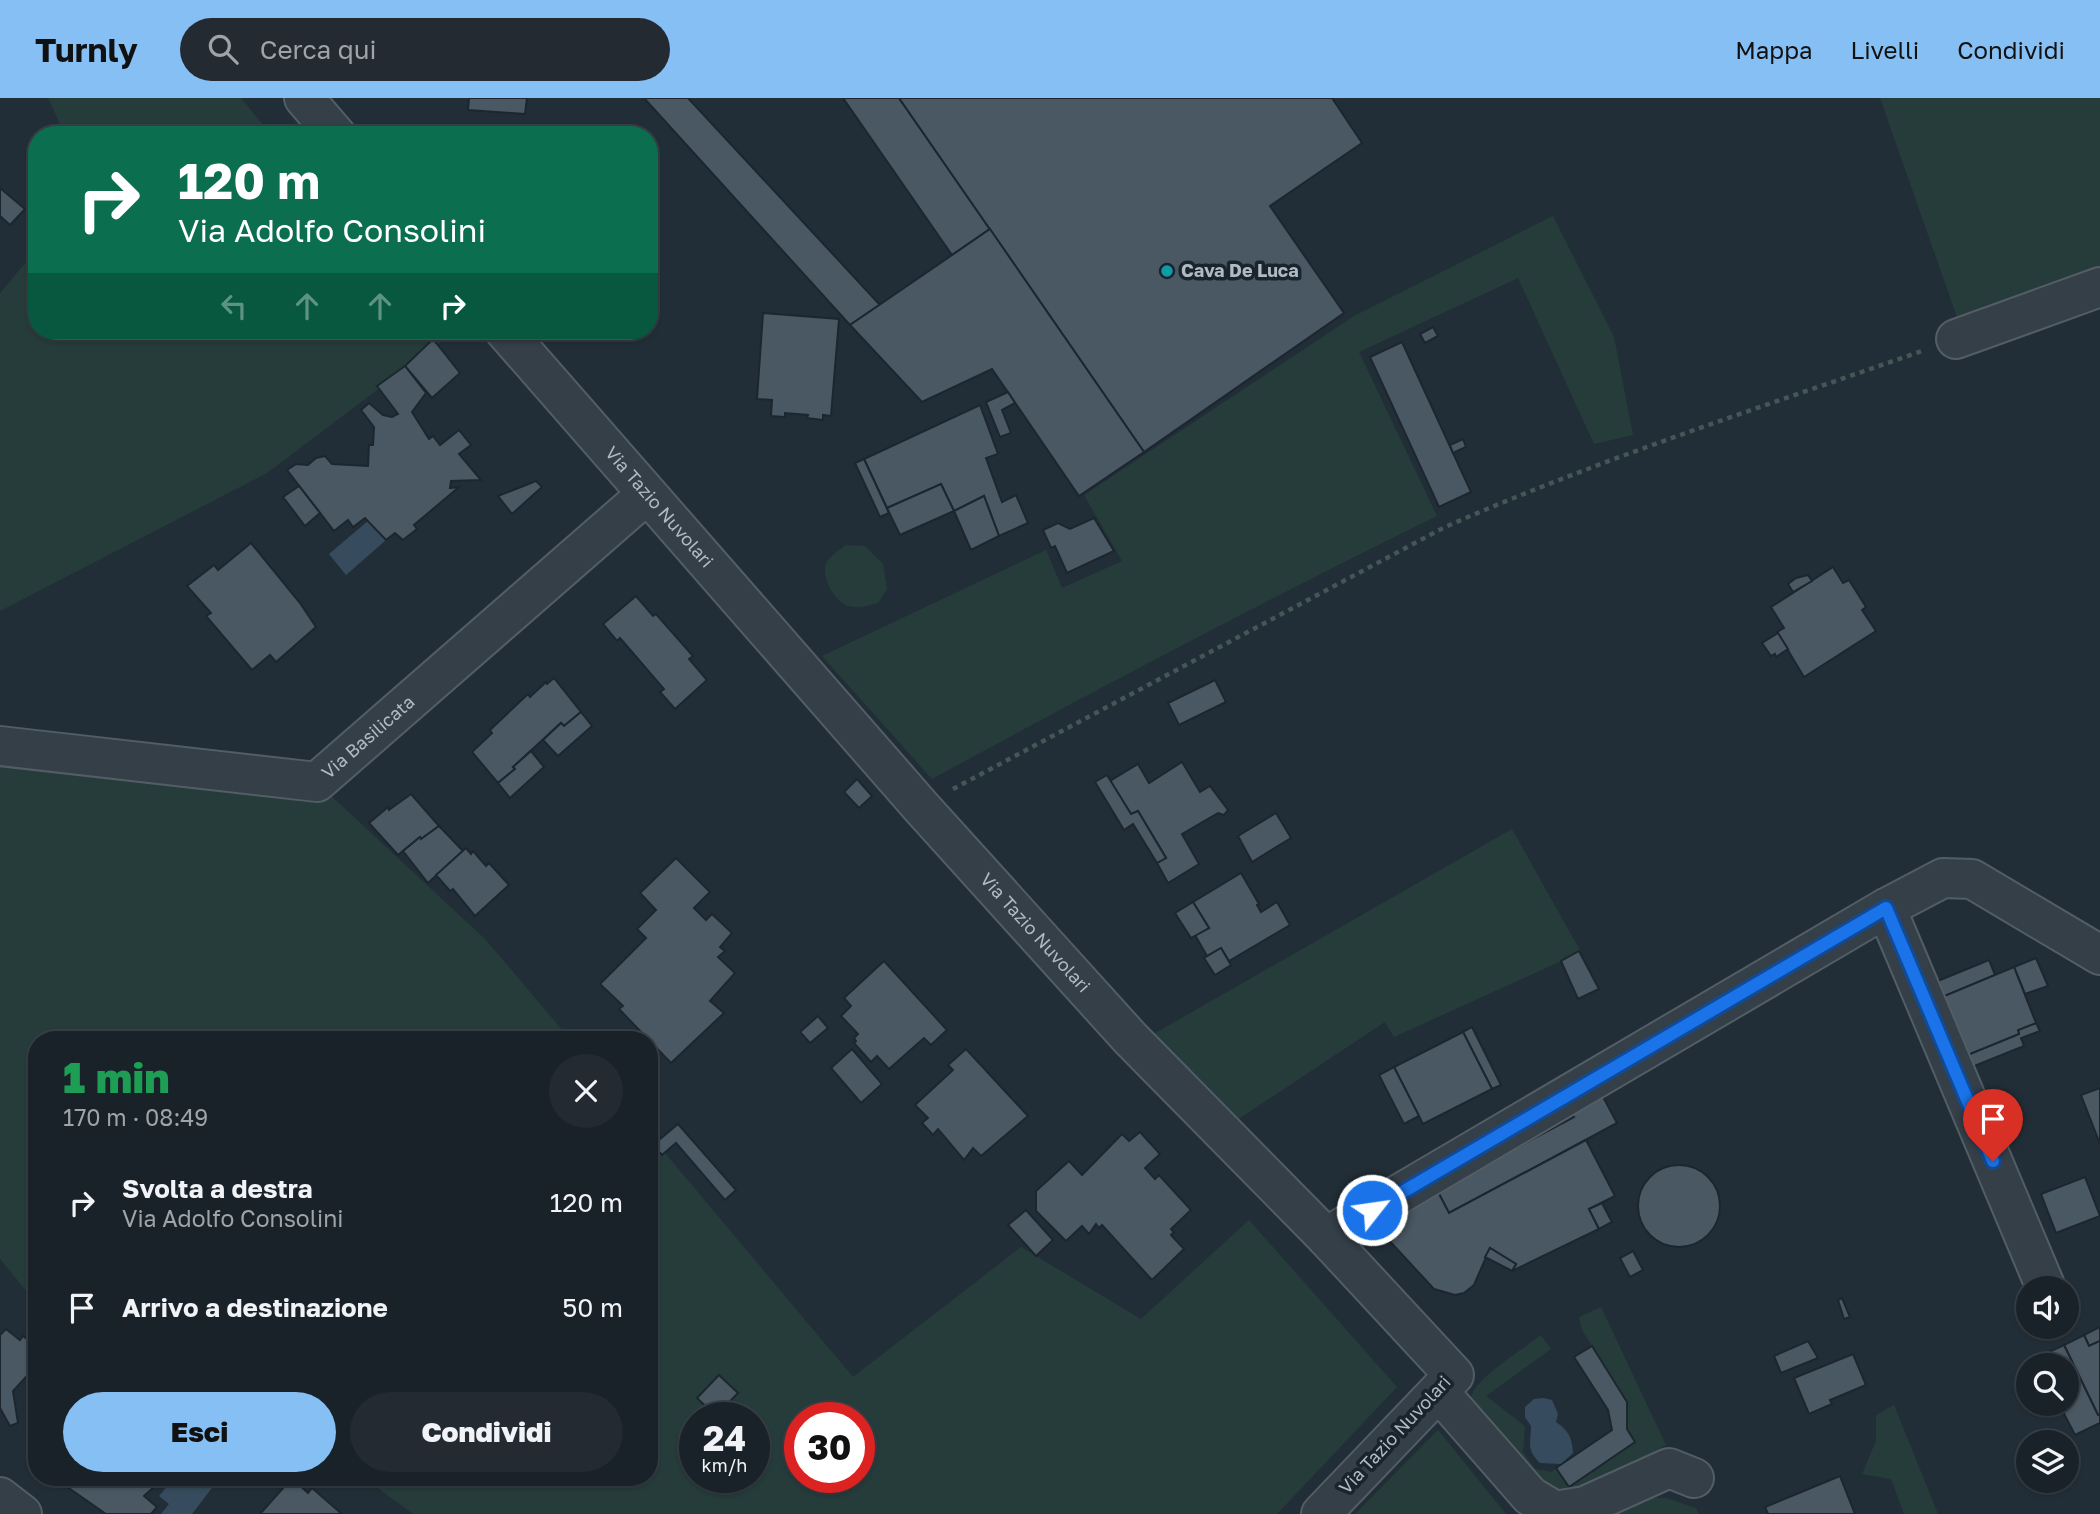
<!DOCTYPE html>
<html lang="it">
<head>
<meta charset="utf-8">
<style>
  :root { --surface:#1a2229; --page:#232a31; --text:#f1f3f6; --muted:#9fa4a8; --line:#383f46; --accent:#86bff3 }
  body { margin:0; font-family:"Golos Text",sans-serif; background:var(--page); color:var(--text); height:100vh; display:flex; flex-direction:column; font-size:26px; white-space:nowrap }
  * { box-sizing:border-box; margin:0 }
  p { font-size:23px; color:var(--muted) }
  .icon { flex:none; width:38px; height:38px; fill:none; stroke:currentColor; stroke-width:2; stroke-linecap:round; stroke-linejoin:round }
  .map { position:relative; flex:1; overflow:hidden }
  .sheet { position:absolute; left:28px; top:933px; width:630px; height:455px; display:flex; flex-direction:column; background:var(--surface); border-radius:28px; box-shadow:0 2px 5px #0004,0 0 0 2px var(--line) }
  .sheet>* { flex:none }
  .top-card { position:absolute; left:28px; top:28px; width:630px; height:214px; border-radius:28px; box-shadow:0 2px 5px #0004,0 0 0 2px var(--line); background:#0b6e4f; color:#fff; overflow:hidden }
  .tools { position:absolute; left:2016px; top:1178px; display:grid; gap:14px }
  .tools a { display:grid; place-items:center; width:63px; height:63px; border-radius:50%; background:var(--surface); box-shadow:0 2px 5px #0004,0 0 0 2px var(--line); font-size:35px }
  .speed { position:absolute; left:679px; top:1304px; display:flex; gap:14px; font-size:35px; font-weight:700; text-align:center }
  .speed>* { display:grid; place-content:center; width:91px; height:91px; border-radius:50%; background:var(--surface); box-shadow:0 2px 5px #0004,0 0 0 2px var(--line); line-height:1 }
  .speed small { font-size:18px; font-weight:400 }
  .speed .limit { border:10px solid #d22; background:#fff; color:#111 }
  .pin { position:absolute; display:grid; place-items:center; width:60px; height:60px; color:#fff; margin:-72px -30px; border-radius:50% 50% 50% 0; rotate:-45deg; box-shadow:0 0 7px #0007 }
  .pin .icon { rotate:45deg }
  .me { position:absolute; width:77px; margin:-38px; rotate:60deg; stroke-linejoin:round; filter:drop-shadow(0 0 5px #0008) }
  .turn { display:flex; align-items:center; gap:24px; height:147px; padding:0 35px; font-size:32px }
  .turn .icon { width:91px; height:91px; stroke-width:2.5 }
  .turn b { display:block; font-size:49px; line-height:60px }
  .lanes { display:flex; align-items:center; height:66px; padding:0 35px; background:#0003; justify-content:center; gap:35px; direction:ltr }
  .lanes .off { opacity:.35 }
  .round { display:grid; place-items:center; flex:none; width:74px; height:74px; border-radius:37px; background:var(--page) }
  .headline { display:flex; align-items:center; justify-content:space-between; height:119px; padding:0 35px }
  h1 { font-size:42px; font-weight:800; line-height:52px; color:#1e9e55 }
  .cta { display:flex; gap:14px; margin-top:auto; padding:14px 35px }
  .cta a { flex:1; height:80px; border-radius:42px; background:var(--accent); color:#111; font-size:28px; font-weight:800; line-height:80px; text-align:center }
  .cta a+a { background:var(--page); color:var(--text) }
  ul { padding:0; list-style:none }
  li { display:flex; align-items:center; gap:21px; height:105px; padding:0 35px }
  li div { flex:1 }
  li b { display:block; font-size:26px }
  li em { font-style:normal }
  header { display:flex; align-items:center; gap:42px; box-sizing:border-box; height:98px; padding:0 35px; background:var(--accent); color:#111 }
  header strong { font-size:33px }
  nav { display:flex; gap:38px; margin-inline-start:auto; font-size:24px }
  .search { width:490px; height:63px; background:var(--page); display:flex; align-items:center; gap:18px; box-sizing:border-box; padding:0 24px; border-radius:38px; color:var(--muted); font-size:26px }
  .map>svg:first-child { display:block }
</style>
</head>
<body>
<header>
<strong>Turnly</strong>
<div class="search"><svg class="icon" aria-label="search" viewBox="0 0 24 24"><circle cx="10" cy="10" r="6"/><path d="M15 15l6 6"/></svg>Cerca qui</div>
<nav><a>Mappa</a><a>Livelli</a><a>Condividi</a></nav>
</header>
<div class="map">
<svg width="2100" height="1416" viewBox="0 0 2100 1416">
  <rect width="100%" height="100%" fill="#222e37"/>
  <!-- green -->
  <g fill="#263c3a" fill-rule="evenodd">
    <path d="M48,0H241L271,37H65Z"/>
    <path d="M1880,0H2100V169L1958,222Z"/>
    <path d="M1553,118L1614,239L1633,337L1594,346L1518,180L1359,254L1437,418C1266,502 1099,590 932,681L822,558L1046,452L1062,490L1122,463L1084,397L1354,218Z"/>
    <path d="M37,151V233H434L442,243L267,375L0,513V195Z"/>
    <path d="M846,447L865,448L883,466L887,491L878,505C867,508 855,512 844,506C832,499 819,474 828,462C833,456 840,451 846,447Z"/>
    <path d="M0,662L327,694L485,841L570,941L37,942V1206L0,1161Z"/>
    <path d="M1512,731L1581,854L1394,939L1385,924L1234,1024L1150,938Z"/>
    <path d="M649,1036L853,1279L1021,1149L1141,1221L1249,1122L1397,1289L1277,1416H413L363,1379H649ZM695,1320H754V1379H695ZM800,1320H859V1379H800Z"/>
    <path d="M1601,1209L1666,1347L1578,1400L1542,1390L1471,1300C1473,1281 1525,1250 1541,1237L1551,1251L1486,1298L1525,1328L1523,1354L1535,1371L1552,1374L1556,1370L1569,1389L1635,1343L1627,1331V1303L1582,1232L1579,1219Z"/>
    <path d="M1894,1307L1938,1416H1904L1891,1381L1862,1376L1876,1343V1317Z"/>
    <path d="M1438,1332L1506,1416H1355Z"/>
    <path d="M1642,1399L1667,1400L1696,1410L1699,1416H1606Z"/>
  </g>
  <!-- water -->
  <g fill="#364c5e">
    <path d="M368,423L386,442L346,477L329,456Z"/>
    <path d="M1543,1300L1552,1302L1558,1316L1556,1324C1569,1333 1572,1340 1573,1355L1561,1366L1540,1365C1526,1351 1531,1345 1531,1328L1525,1319V1309L1534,1301Z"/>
    <path d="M175,1379H213L218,1382L192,1416H161L169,1406L159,1398Z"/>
  </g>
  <!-- building -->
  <g fill="#4a5863" stroke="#1c262f" stroke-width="2">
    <path d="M469,0H527L525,16L468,12Z"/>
    <path d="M644,0H688L880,207L850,227Z"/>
    <path d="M843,0H899L990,131L952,157Z"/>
    <path d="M899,0H1332L1362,45L1270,108L1344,215L1144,354Z"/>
    <path d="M0,90L25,111L10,127L0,118Z"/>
    <path d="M990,131L1144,354L1079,398L992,271L922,304L850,227Z"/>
    <path d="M763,215L839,221L831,318L823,317V322L807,320L808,317L785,315V319L771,318L772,302L757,301Z"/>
    <path d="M1433,229L1438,238L1425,245L1420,236Z"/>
    <path d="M433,241L460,275L432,300L405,268Z"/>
    <path d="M1402,244L1471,394L1439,409L1370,259Z"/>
    <path d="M405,268L426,295L412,314L429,341L433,338L440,347L459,332L471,347L459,356L481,382L451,383L450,390L459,389L414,427L417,431L403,442L395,435L386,442L365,420L353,429L348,422L334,433L287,372L296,366L308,367L316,360L325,358L332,366L368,368L369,347H373L374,329L361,312L369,305L383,317L392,319L398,316L377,288Z"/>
    <path d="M1008,294L1015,305L1002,312L1011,335L1000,339L986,304Z"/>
    <path d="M980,307L998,356L986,360L1002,404L1016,397L1028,425L999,438L984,398L954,413L941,386L887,410L864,361Z"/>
    <path d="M1463,341L1466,349L1453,355L1450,347Z"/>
    <path d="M864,361L889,415L880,419L855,365Z"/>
    <path d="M536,383L542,389L512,416L498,398Z"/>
    <path d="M941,386L954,413L900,437L887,410Z"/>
    <path d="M299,388L320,415L305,428L283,399Z"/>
    <path d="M984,398L999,438L971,452L954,413Z"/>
    <path d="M1094,420L1114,453L1067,475L1055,448L1051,450L1043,432L1058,425L1070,431Z"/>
    <path d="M251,445L300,505L316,529L276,564L270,557L252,572L206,518L211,515L187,488L214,467L218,472Z"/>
    <path d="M1833,469L1843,485L1849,482L1866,509L1862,512L1876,533L1804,579L1777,534L1784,530L1771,509Z"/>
    <path d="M1808,477L1812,483L1793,494L1788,486L1796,480Z"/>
    <path d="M636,498L653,518L656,516L693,558L689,561L707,582L675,611L660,594L664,591L620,540L617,543L603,526Z"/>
    <path d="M1778,535L1788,551L1776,559L1775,556L1771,558L1762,545Z"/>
    <path d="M554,580L581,614L564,628L561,625L513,669L515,671L498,685L472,654L492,635L490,632L528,596L530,599L546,584L547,586Z"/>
    <path d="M1215,582L1226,604L1179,627L1168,605Z"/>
    <path d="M581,614L592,628L558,658L543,642L561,625L564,628Z"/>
    <path d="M531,653L544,669L510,700L498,685L515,671L513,669Z"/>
    <path d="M1182,664L1200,694L1210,688L1228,712L1224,717L1218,715L1182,736L1199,766L1168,785L1157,765L1166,760L1138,713L1131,716L1110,683L1138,666L1149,685Z"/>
    <path d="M1107,677L1131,716L1138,713L1166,760L1157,765L1133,726L1124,732L1095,684Z"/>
    <path d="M857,681L872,698L859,710L844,694Z"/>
    <path d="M411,696L439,728L421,741L420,739L398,757L369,725L388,709L389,712Z"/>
    <path d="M1276,715L1291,740L1252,764L1238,738Z"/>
    <path d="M439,728L463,753L428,785L403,753L420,739L421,741Z"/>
    <path d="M466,750L471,756L473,753L486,768L489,765L509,787L475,818L453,791L450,793L436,777Z"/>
    <path d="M676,760L710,794L694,810L706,822L712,816L732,835L720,849L725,853L718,859L735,875L710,903L724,915L671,965L619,911L623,908L600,886L646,840L637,831L656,812L640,795Z"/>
    <path d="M1241,775L1259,806L1257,807L1261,814L1277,804L1290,827L1229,863L1221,850L1207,858L1195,837L1209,830L1193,804Z"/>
    <path d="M1193,804L1209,830L1191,840L1175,815Z"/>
    <path d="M1221,850L1231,867L1215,877L1204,860Z"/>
    <path d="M1579,853L1599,891L1578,901L1561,863Z"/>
    <path d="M2036,860L2048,888L2025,896L2014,869Z"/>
    <path d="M1989,862L1995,877L1942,899L1965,958L2019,936L2018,932L2036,925L2040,933L2021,940L2024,948L1962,973L1928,887Z"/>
    <path d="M884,863L947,932L931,947L924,940L889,971L877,958L871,964L854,945L856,943L854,940L858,936L841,918L851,908L844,900Z"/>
    <path d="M2014,869L2036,925L2018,932L2019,936L1965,958L1942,899Z"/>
    <path d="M818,918L828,930L810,945L800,934Z"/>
    <path d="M1472,929L1501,987L1492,991L1463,934Z"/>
    <path d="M1463,934L1492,991L1423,1026L1394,969Z"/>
    <path d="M852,951L882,986L861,1005L831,970Z"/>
    <path d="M966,951L1028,1018L981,1058L973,1050L964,1062L938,1031L933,1037L922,1025L928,1020L915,1007L953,972L948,967Z"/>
    <path d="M1394,969L1419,1018L1404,1026L1379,977Z"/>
    <path d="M2100,990V1046L2081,997Z"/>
    <path d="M1601,995L1617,1025L1449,1115L1437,1092L1574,1019L1570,1011Z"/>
    <path d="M678,1026L736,1092L725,1102L676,1045L662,1057L653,1047Z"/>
    <path d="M1140,1034L1160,1056L1145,1070L1155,1081L1159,1077L1191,1112L1171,1131L1174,1134L1171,1137L1184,1151L1152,1182L1102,1127L1099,1130L1096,1126L1089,1136L1082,1128L1066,1143L1036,1113V1093L1069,1063L1082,1077L1122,1036L1129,1043Z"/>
    <path d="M1586,1042L1615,1098L1589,1111L1599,1131L1512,1173L1516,1166L1490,1150L1474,1187L1464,1195L1455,1197L1434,1191L1372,1124L1437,1092L1449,1115Z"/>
    <circle cx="1679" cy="1108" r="41"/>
    <path d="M2085,1079L2100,1118L2056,1135L2041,1096Z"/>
    <path d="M1602,1105L1612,1124L1599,1131L1589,1111Z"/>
    <path d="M1026,1112L1053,1142L1036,1158L1008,1127Z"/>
    <path d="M1490,1150L1516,1166L1512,1173L1485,1159Z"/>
    <path d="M1633,1153L1643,1172L1630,1179L1620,1160Z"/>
    <path d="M1842,1200L1850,1219L1844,1221L1838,1202Z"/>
    <path d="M2100,1229V1243L2089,1248L2084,1237Z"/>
    <path d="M6,1231L20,1242L23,1238L37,1249V1267L13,1293L18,1325L10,1328L0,1310V1237Z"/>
    <path d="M2084,1237L2089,1248L2100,1243V1317H2098L2064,1247Z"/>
    <path d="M1808,1243L1818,1260L1781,1275L1774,1258Z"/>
    <path d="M2064,1247L2098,1317H2100V1325L2075,1337L2059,1306H2067V1267H2040L2036,1260Z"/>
    <path d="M1592,1248L1627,1304V1331L1635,1344L1569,1389L1556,1370L1612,1332L1608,1312L1574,1259Z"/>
    <path d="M1853,1256L1866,1287L1830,1302L1832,1306L1809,1316L1794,1280Z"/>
    <path d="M719,1277L738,1295L716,1318L697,1300Z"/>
    <path d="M1840,1378L1855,1416H1768L1765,1409Z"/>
    <path d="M53,1379H145L155,1388L144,1398L157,1409L151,1416H106Z"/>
    <path d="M292,1380L308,1395L312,1390L342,1416H260Z"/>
  </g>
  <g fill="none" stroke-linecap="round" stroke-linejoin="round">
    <defs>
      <g id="street">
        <path d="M304,0L336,37"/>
        <path id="s1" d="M505,233L922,710L1130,940L1326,1139L1454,1277L1321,1416"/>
        <path d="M1956,241L2100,189"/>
        <path id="s2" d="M0,648L317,684L646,397"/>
        <path d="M1886,810L2046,1190"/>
        <path d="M1326,1139L1886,810L1943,780L1972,781L2100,857"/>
        <path d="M1439,1294L1530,1398L1555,1413L1585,1408L1669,1370L1694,1380"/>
        <path d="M0,1399L22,1416"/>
      </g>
    </defs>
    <!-- street casing -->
    <use href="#street" stroke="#535d66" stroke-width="42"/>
    <!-- path -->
    <path stroke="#435757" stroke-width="4.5" stroke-dasharray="5 5" stroke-linecap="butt" d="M953,691L1445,429C1600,361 1762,309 1922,253"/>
    <!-- street -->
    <use href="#street" stroke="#353f48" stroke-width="38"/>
  </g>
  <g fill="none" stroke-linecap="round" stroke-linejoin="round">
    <defs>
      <path id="route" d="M1372,1112L1886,810L1993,1063"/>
    </defs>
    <!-- route casing -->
    <use href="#route" stroke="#114b97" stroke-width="18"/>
    <!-- route -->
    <use href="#route" stroke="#1a73e8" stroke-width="12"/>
  </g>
  <!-- markers -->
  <circle fill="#0f9aa8" stroke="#1a242c" stroke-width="2.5" cx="1167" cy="173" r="7"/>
  <g text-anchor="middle" stroke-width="7" stroke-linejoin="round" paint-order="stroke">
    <!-- poi labels -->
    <g font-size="18" font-weight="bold" fill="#b0bac4" stroke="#1a242c" text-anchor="start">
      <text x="1181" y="179">Cava De Luca</text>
    </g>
    <!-- street labels -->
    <g font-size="18" fill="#b0bac4" stroke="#1a242c">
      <text dy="6" stroke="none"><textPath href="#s1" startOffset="234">Via Tazio Nuvolari</textPath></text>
      <text dy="6" stroke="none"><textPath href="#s2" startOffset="387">Via Basilicata</textPath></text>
      <text dy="6" stroke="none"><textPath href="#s1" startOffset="802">Via Tazio Nuvolari</textPath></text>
      <text transform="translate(1395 1337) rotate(-47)" y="6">Via Tazio Nuvolari</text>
    </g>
  </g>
</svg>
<div class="tools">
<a><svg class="icon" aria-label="sound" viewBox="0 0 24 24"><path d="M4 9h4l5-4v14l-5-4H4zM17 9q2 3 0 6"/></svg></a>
<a><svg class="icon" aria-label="search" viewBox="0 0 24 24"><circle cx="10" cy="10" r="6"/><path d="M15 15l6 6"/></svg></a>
<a><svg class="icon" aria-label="layers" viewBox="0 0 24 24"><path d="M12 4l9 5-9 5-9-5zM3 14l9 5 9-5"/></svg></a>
</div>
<div class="speed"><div>24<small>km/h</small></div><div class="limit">30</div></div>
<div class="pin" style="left:1993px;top:1063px;background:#d93025"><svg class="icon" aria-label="arrive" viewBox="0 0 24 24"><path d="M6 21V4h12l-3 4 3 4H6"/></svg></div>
<svg class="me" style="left:1372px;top:1112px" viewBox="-20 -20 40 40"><circle r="17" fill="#1a73e8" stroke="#fff" stroke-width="3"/><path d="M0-11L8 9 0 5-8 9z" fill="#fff"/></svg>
<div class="top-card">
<div class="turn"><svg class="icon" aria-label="right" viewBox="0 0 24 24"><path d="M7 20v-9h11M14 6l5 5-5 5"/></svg><div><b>120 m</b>Via Adolfo Consolini</div></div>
<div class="lanes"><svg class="icon off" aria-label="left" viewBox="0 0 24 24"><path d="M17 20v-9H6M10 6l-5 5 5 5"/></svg><svg class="icon off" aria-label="ahead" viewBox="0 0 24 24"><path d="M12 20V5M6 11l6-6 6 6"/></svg><svg class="icon off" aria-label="ahead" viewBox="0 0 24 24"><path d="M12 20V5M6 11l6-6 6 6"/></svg><svg class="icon" aria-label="right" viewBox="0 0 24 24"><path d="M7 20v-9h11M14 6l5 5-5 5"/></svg></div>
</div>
<section class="sheet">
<div class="headline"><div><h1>1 min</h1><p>170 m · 08:49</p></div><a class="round"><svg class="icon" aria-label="close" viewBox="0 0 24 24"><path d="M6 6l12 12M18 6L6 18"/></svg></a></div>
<ul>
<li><svg class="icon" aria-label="right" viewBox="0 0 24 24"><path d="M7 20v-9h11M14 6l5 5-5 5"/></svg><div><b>Svolta a destra</b><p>Via Adolfo Consolini</p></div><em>120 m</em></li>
<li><svg class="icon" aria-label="arrive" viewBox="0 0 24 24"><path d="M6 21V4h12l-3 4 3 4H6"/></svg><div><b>Arrivo a destinazione</b></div><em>50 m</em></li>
</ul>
<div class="cta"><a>Esci</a><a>Condividi</a></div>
</section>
</div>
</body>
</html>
